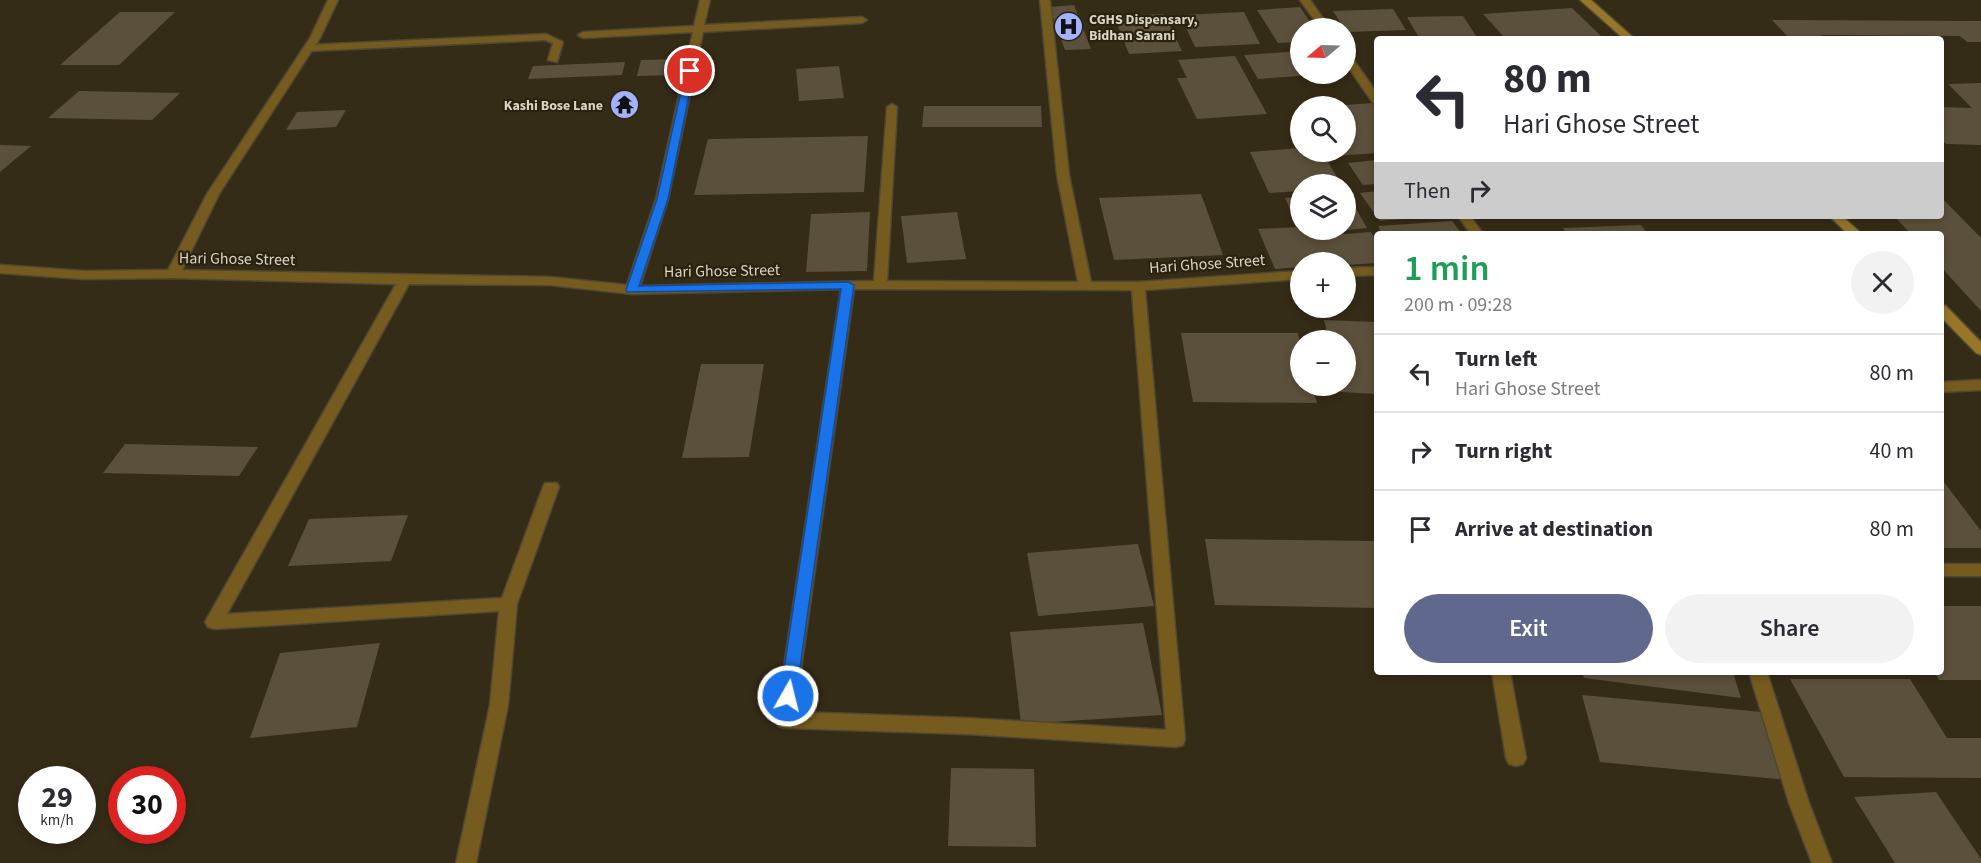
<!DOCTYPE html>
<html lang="en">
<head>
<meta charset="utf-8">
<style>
  :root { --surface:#fff; --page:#f2f2f3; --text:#2b2b33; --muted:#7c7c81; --line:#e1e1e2; --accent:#61688e }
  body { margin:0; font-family:"Source Sans 3",sans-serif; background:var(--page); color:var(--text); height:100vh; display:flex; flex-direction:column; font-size:22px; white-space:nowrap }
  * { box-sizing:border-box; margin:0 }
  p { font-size:20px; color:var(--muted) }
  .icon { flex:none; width:33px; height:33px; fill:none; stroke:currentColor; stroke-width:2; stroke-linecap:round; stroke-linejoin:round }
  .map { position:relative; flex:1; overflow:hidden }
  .sheet { position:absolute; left:1374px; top:231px; width:570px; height:444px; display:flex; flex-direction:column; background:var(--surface); border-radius:6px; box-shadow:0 3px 9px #0003 }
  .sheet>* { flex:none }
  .top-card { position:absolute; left:1374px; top:36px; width:570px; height:183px; border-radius:6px; box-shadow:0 3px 9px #0003; background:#fff; color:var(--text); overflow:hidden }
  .needle { width:39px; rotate:251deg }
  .fabs { position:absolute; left:1290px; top:18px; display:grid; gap:12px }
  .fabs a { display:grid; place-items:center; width:66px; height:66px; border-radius:50%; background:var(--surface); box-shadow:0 3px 9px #0003; font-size:30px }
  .speed { position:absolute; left:18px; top:766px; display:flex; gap:12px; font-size:30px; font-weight:700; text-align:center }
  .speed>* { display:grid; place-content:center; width:78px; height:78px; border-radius:50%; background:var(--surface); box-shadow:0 3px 9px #0003; line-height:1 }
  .speed small { font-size:15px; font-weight:400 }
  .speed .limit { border:9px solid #d22; background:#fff; color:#111 }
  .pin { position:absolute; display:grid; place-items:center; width:51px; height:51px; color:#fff; margin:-26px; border:3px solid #fff; border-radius:50%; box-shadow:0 2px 6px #0007 }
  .me { position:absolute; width:66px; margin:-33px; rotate:8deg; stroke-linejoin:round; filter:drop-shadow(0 0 4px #0008) }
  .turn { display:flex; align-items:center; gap:21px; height:126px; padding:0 30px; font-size:27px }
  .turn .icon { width:78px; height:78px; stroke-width:2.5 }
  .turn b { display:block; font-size:42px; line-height:51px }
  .then { display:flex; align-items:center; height:57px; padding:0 30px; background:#0003; gap:12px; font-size:22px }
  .round { display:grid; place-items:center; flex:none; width:63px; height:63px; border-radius:32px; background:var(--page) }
  .overview { display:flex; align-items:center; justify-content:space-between; height:102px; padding:0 30px }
  h1 { font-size:36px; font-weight:600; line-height:45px; color:#1e9e55 }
  .primary-button { display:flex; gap:12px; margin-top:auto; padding:12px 30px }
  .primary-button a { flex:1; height:69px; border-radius:36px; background:var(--accent); color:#fff; font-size:24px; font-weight:600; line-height:69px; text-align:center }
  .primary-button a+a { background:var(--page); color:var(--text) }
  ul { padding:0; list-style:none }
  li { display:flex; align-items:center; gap:18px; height:78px; padding:0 30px; border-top:2px solid var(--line) }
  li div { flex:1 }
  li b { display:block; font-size:22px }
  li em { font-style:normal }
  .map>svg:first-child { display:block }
</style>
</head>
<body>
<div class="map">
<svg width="1981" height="863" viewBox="0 0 1981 863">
  <rect width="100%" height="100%" fill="#352c17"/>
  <!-- building -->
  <g fill="#5b503b">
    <path d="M1074,5L1091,49L1065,50L1049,7Z"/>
    <path d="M1300,7L1314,28H1300V42L1278,43L1257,10Z"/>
    <path d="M1572,8L1603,38L1506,39L1483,14Z"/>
    <path d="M1393,9L1406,30L1346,32L1333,11Z"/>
    <path d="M120,12H175L119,65H60Z"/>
    <path d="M1244,12L1260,44L1195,47L1180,15Z"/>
    <path d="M1164,14L1182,51L1129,54L1114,16Z"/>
    <path d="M1463,16L1478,39H1420L1407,17Z"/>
    <path d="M1772,20L1981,21V42H1967L1960,36L1821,35L1825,39H1790Z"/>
    <path d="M1300,51V74L1312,75L1258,79L1244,55Z"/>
    <path d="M1235,56L1267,114L1197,119L1177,78H1187L1178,60Z"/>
    <path d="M681,59L677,75L637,76L641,60Z"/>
    <path d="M625,62L622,75L528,79L533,66Z"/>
    <path d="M839,66L844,98L799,101L796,69Z"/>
    <path d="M1981,83V145L1946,144L1941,140V107L1972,108L1948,84Z"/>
    <path d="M79,91L180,93L152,120L48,118Z"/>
    <path d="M1372,103L1377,109V153L1335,156L1332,152H1346V105Z"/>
    <path d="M924,106H1041L1042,127H922Z"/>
    <path d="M346,110L336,127L286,130L297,112Z"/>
    <path d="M868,136L864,192L694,195L708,139Z"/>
    <path d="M0,145L31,146L0,172Z"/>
    <path d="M1300,148V152H1322L1341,184H1300V191L1269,193L1250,152Z"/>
    <path d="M1377,160V184L1363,185L1348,163Z"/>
    <path d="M1346,191L1367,228L1346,230Z"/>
    <path d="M1377,191V216L1415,218L1380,221L1360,193Z"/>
    <path d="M1201,194L1223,255L1114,260L1099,198Z"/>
    <path d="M1300,197V215L1293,216L1285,198Z"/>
    <path d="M1941,197L1981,238V311L1941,267V234H1911L1894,216H1941Z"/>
    <path d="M870,212L867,271L806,272L811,214Z"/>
    <path d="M957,212L966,259L907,263L901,216Z"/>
    <path d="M1452,221L1462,234H1382L1378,226Z"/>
    <path d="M1641,225L1648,234H1567L1563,228Z"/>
    <path d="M1300,227V230H1317L1319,236L1371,232L1377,244V263L1346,265V262H1300V267L1275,269L1258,229Z"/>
    <path d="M1324,320L1377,322V394L1340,392L1338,386H1346V340H1329Z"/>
    <path d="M1181,333H1298L1300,344V386H1312L1317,403L1193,402Z"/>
    <path d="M701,364H764L749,457L682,458Z"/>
    <path d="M125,444L258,447L239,476L103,473Z"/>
    <path d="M1941,478L1981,531V548H1941Z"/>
    <path d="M408,515L391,561L288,566L309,519Z"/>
    <path d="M1205,539L1377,541V608L1215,605Z"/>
    <path d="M1138,544L1154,606L1038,616L1027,553Z"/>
    <path d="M1941,606H1981V680H1939L1934,672H1941Z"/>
    <path d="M1143,623L1162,715L1021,724L1010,632Z"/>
    <path d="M380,643L357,727L250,738L280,653Z"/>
    <path d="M1582,672H1733L1741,698L1584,678Z"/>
    <path d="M1790,679H1910L1947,738H1981V778L1844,777Z"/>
    <path d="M1582,695L1762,712L1789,780L1600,762Z"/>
    <path d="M951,768L1034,769L1036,847L948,846Z"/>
    <path d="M1936,792L1981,859V863H1895L1854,797Z"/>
  </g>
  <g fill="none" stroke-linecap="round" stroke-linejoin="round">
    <defs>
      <path id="lane" d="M328,0H338L320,38L219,194L180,274L178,277H168L166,274L207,194L310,38Z"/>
      <g id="street">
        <path d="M700,0H710L704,25L862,17L867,20L862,23L703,32L668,199L640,286L874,281L887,107L892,104L897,107L887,281L1078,282L1057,175L1040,0H1050L1069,175L1091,282H1138L1300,271V279L1145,290L1185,739L1183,745L1176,747L966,734L785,728L778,726L776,720L841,289L632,294L550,285L409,284L227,614L502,598L543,487L545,483H557L559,487L517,604L508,705L476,863H456L490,705L499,611L214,629L208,627L205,622L396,284L173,278L84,279L0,273V265L84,271L173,270L550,277L627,285L656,199L693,32L583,38L578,35L583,32L694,26ZM854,289L1132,290L1166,730L966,718L795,712Z"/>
        <path d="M1300,0H1310L1330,28H1320Z"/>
        <path d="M546,34L563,42L557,62L548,60L553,43L545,40L308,51L303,48L308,45Z"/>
        <path d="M1346,54L1350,55L1377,93V104L1373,103L1346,64Z"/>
        <path d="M1458,216H1470L1483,234H1471Z"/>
        <path d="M1377,267V275L1346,276V268Z"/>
        <path d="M1981,380V390L1941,392V382Z"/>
        <rect x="1941" y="564" width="40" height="12"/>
        <path d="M1492,672H1510L1526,758L1523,764L1516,766L1509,764L1506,758Z"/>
        <path d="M1749,672H1767L1809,803L1832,863H1812L1789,803Z"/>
      </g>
      <g id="secondary">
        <path d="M1580,0H1591L1635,39H1624Z"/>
        <path d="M1829,216H1842L1862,234H1848Z"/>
        <path d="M1941,305L1946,306L1981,342V355L1976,353L1941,317Z"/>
      </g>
    </defs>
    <!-- lane casing -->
    <use href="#lane" stroke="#4f4733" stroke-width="3"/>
    <!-- street casing -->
    <use href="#street" stroke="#4f4733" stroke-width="3"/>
    <!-- secondary casing -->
    <use href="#secondary" stroke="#4f4733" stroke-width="3"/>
    <!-- lane -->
    <use href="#lane" fill="#755b1e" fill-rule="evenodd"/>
    <!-- street -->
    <use href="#street" fill="#755b1e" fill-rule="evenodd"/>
    <!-- secondary -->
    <use href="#secondary" fill="#977629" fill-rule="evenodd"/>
  </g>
  <!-- route -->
  <path fill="#1a73e8" stroke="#114b97" stroke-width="1.5" d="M686,69L694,71L668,199L639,286L848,282L854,285L796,696L794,701L788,703L782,701L780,696L841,289L627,292L626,290L657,199Z"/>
  <!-- icons -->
  <defs>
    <symbol id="hospital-disc" viewBox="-11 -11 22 22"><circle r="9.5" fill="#a3b2fd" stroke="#2b220e"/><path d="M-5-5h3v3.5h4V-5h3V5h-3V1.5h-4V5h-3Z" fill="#111"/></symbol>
    <symbol id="temple-disc" viewBox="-11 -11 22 22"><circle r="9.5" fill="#a3b2fd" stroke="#2b220e"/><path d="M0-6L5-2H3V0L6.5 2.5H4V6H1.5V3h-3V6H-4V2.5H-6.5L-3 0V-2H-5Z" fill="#111"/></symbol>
  </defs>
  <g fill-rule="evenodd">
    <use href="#hospital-disc" x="1052" y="10" width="33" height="33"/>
    <use href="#temple-disc" x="608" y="88" width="33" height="33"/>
  </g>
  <g text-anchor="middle" stroke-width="4.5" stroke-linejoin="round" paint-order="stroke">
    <!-- far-poi labels -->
    <g font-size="14" font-weight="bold" fill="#dad4c7" stroke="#2b220e" text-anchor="start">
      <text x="1089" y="24">CGHS Dispensary,<tspan x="1089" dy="16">Bidhan Sarani</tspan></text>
      <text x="603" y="110" text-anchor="end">Kashi Bose Lane</text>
    </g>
    <!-- street labels -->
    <g font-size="16" fill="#dad4c7" stroke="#2b220e">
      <text transform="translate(237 258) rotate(1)" y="6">Hari Ghose Street</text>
      <text transform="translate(1207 263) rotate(-4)" y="6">Hari Ghose Street</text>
      <text transform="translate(722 270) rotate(-1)" y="6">Hari Ghose Street</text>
    </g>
  </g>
</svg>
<div class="fabs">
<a><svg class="needle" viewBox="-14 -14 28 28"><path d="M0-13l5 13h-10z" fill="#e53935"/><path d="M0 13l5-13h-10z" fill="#7c7c81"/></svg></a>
<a><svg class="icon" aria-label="search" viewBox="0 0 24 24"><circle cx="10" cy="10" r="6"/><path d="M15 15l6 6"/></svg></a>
<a><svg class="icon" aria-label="layers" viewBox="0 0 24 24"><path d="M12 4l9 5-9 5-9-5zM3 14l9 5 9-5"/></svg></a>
<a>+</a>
<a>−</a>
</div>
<div class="speed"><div>29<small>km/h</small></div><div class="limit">30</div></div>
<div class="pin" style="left:690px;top:71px;background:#d93025"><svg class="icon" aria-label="arrive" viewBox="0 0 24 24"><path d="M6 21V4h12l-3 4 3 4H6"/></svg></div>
<svg class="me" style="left:788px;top:696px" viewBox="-20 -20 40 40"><circle r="17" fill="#1a73e8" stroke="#fff" stroke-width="3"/><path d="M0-11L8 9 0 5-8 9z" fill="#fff"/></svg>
<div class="top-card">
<div class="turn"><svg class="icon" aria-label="left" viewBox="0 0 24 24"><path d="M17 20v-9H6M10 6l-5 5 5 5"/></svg><div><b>80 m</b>Hari Ghose Street</div></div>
<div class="then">Then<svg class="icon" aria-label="right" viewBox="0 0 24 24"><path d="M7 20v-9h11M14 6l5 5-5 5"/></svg></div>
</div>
<section class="sheet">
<div class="overview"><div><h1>1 min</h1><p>200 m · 09:28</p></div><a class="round"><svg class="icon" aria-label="close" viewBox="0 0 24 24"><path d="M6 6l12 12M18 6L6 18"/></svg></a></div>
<ul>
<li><svg class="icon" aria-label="left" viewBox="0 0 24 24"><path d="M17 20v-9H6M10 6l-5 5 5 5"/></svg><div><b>Turn left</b><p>Hari Ghose Street</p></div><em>80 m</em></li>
<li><svg class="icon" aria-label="right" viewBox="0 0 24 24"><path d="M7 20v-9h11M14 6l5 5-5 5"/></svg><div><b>Turn right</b></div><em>40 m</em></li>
<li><svg class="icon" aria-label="arrive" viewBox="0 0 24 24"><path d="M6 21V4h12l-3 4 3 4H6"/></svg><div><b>Arrive at destination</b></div><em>80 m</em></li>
</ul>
<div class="primary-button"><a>Exit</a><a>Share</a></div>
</section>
</div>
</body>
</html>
